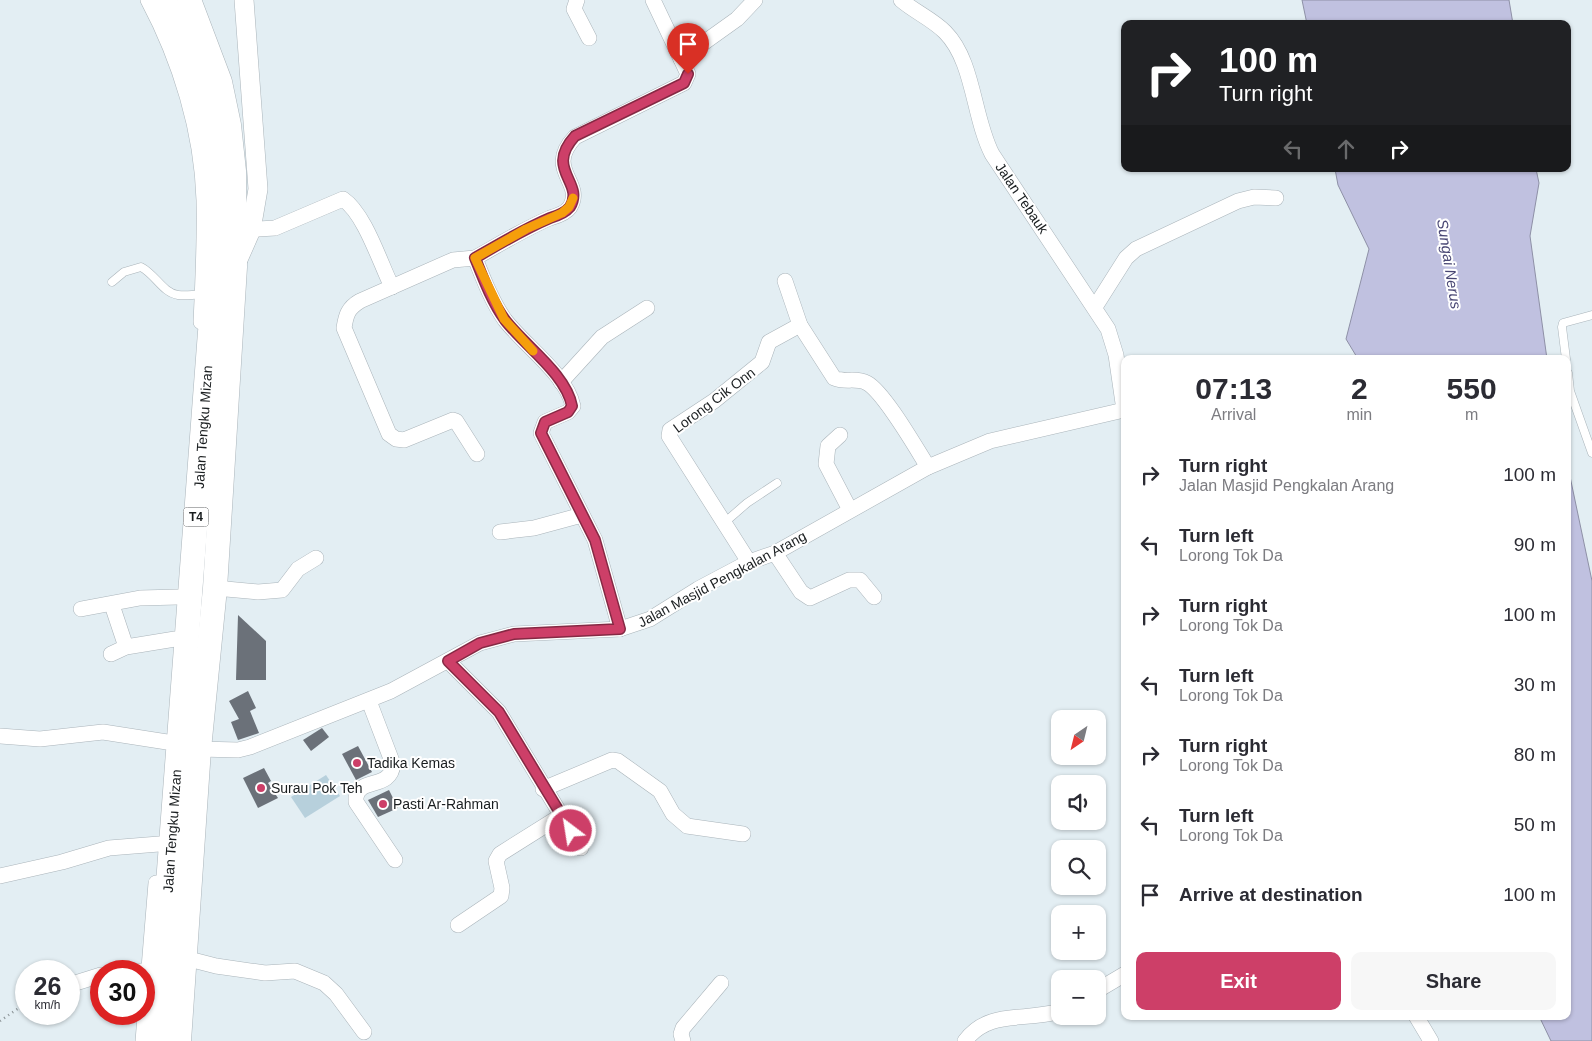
<!DOCTYPE html>
<html lang="en">
<head>
<meta charset="utf-8">
<style>
  :root { --surface:#fff; --page:#f7f7f7; --text:#2b2b33; --muted:#7c7c81; --accent:#cd3f68 }
  body { margin:0; font-family:Helvetica,sans-serif; background:var(--page); color:var(--text); height:100vh; display:flex; flex-direction:column; font-size:19px; white-space:nowrap }
  * { box-sizing:border-box; margin:0 }
  p { font-size:16px; color:var(--muted) }
  .icon { flex:none; width:28px; height:28px; fill:none; stroke:currentColor; stroke-width:2; stroke-linecap:round; stroke-linejoin:round }
  .map { position:relative; flex:1; overflow:hidden }
  .drawer { position:absolute; left:1121px; top:355px; width:450px; height:665px; display:flex; flex-direction:column; background:var(--surface); border-radius:10px; box-shadow:0 1px 4px #0004 }
  .drawer>* { flex:none }
  .top-card { position:absolute; left:1121px; top:20px; width:450px; height:152px; border-radius:10px; box-shadow:0 1px 4px #0004; background:#202124; color:#fff; overflow:hidden }
  .needle { width:32px; rotate:215deg }
  .fabs { position:absolute; left:1051px; top:710px; display:grid; gap:10px }
  .fabs a { display:grid; place-items:center; width:55px; height:55px; border-radius:10px; background:var(--surface); box-shadow:0 1px 4px #0004; font-size:25px }
  .speed { position:absolute; left:15px; top:960px; display:flex; gap:10px; font-size:25px; font-weight:700; text-align:center }
  .speed>* { display:grid; place-content:center; width:65px; height:65px; border-radius:50%; background:var(--surface); box-shadow:0 1px 4px #0004; line-height:1 }
  .speed small { font-size:12px; font-weight:400 }
  .speed .limit { border:8px solid #d22; background:#fff; color:#111 }
  .pin { position:absolute; display:grid; place-items:center; width:42px; height:42px; color:#fff; margin:-51px -21px; border-radius:50% 50% 50% 0; rotate:-45deg; box-shadow:0 0 5px #0007 }
  .pin .icon { rotate:45deg }
  .me { position:absolute; width:55px; margin:-28px; rotate:329deg; stroke-linejoin:round; filter:drop-shadow(0 0 4px #0008) }
  .turn { display:flex; align-items:center; gap:18px; height:105px; padding:0 15px; font-size:22px }
  .turn .icon { width:65px; height:65px; stroke-width:2.5 }
  .turn b { display:block; font-size:35px; line-height:42px }
  .lanes { display:flex; align-items:center; height:48px; padding:0 15px; background:#0003; justify-content:center; gap:25px; direction:ltr }
  .lanes .off { opacity:.35 }
  .eta { display:flex; justify-content:space-evenly; align-items:center; height:85px; text-align:center }
  .eta b { font-size:30px; font-weight:600; line-height:35px }
  .primary-button { display:flex; gap:10px; margin-top:auto; padding:10px 15px }
  .primary-button a { flex:1; height:58px; border-radius:10px; background:var(--accent); color:#fff; font-size:20px; font-weight:600; line-height:58px; text-align:center }
  .primary-button a+a { background:var(--page); color:var(--text) }
  ul { padding:0; list-style:none }
  li { display:flex; align-items:center; gap:15px; height:70px; padding:0 15px }
  li div { flex:1 }
  li b { display:block; font-size:19px }
  li em { font-style:normal }
  .map>svg:first-child { display:block }
</style>
</head>
<body>
<div class="map">
<svg width="1592" height="1041" viewBox="0 0 1592 1041">
  <rect width="100%" height="100%" fill="#e3eef3"/>
  <!-- green -->
  <path fill="#b7d0dc" d="M326,775L340,796L305,818L291,797Z"/>
  <!-- water -->
  <g fill="#c0c1e0" stroke="#8e90a6">
    <path d="M1302,0H1509L1513,24H1307Z"/>
    <path d="M1335,169H1536L1539,183L1530,236L1547,359H1358L1346,339L1369,249L1338,185Z"/>
    <path d="M1568,467L1592,581V1041H1551L1539,1016H1568Z"/>
  </g>
  <!-- building -->
  <g fill="#6b7179">
    <path d="M238,615L266,641V680H236Z"/>
    <path d="M248,691L256,708L250,711L259,733L238,740L231,722L239,719L229,701Z"/>
    <path d="M322,728L329,737L311,751L303,740Z"/>
    <path d="M358,746L372,772L356,780L342,754Z"/>
    <path d="M264,768L271,781L268,783L278,798L258,808L243,778Z"/>
    <path d="M389,790L398,808L378,817L368,800Z"/>
  </g>
  <g fill="none" stroke-linecap="round" stroke-linejoin="round">
    <defs>
      <g id="service">
        <path d="M112,282L124,272L141,267C155,274 163,293 178,295C186,296 194,295 202,294"/>
        <path d="M1566,359L1562,327L1563,323L1592,315"/>
        <path d="M1568,373L1570,391L1592,453"/>
        <path d="M724,523L747,503L777,483"/>
      </g>
      <g id="minor">
        <path d="M148,0C180,60 202,131 204,200C205,241 203,281 201,322"/>
        <path d="M577,0L574,9L589,38"/>
        <path d="M653,0L681,59"/>
        <path d="M901,0C915,12 932,19 945,32C974,61 973,117 992,154L1108,329L1116,355L1124,410"/>
        <path d="M242,230L275,228L343,199C365,214 380,263 392,287"/>
        <path d="M475,258L453,260L360,301C348,308 346,315 344,328L389,434L396,439L404,440L453,420L456,421L477,454"/>
        <path d="M785,281L800,325L834,378C845,383 856,377 867,383C884,392 916,448 928,467"/>
        <path d="M1095,307L1126,258L1136,249L1238,201L1254,197L1276,198"/>
        <path d="M561,382L602,337L647,308"/>
        <path d="M840,435L828,446L826,464L850,510"/>
        <path d="M500,532L534,528L582,515"/>
        <path d="M775,553L801,592L810,598L849,580H860L874,597"/>
        <path d="M749,562L669,436L670,430L714,401L762,362L769,342L800,325"/>
        <path d="M215,588L258,592L282,590L298,569L316,558"/>
        <path d="M112,605L126,647"/>
        <path d="M81,609L140,598L178,597"/>
        <path d="M620,629L595,540L541,433L545,422L568,412L573,406C566,374 525,346 505,320C492,302 483,278 475,258C500,244 524,229 550,218C557,216 566,213 570,207C585,182 544,170 575,137L684,83L688,74L681,59L737,19L755,0"/>
        <path d="M111,654L126,647L175,639"/>
        <path d="M448,661L499,712L581,848"/>
        <path d="M369,701L393,764C391,790 360,777 356,797V802L395,860"/>
        <path d="M0,736L40,739L103,732L167,742"/>
        <path d="M199,749L238,750L250,747L391,691L480,643L514,634L620,629L650,619L698,589L749,562L775,553L928,467L990,441L1124,410"/>
        <path d="M543,789L612,760L618,761L660,791L673,814L687,826L743,834"/>
        <path d="M0,876L62,862L109,848L159,844"/>
        <path d="M458,925L501,896L502,888L496,861L500,854L562,815"/>
        <path d="M185,958L216,966L265,973L295,971L324,983L336,994L364,1032"/>
        <path d="M115,971H149"/>
        <path d="M69,985L101,975"/>
        <path d="M1098,990L1125,974"/>
        <path d="M1416,1016L1431,1041"/>
        <path d="M143,1041L156,883"/>
        <path d="M683,1041L681,1034L683,1028L721,983"/>
        <path d="M965,1041C989,1009 1024,1022 1060,1011"/>
      </g>
      <path id="tertiary" d="M236,264L251,230L258,189L244,0"/>
      <g id="trunk">
        <path d="M156,1041L210,332L216,284V210L213,155L200,93L165,0"/>
        <path d="M179,1041L199,749L215,588L235,267L234,171L229,125L220,82L189,0"/>
      </g>
    </defs>
    <!-- service casing -->
    <use href="#service" stroke="#aab4ba" stroke-width="9"/>
    <!-- minor casing -->
    <use href="#minor" stroke="#aab4ba" stroke-width="16"/>
    <!-- tertiary casing -->
    <use href="#tertiary" stroke="#aab4ba" stroke-width="20"/>
    <!-- trunk casing -->
    <use href="#trunk" stroke="#aab4ba" stroke-width="25"/>
    <!-- path -->
    <path stroke="#889093" stroke-width="2.5" stroke-dasharray="1 4" stroke-linecap="butt" d="M0,1021L26,1003"/>
    <!-- service -->
    <use href="#service" stroke="#fff" stroke-width="8"/>
    <!-- minor -->
    <use href="#minor" stroke="#fff" stroke-width="15"/>
    <!-- tertiary -->
    <use href="#tertiary" stroke="#fff" stroke-width="19"/>
    <!-- trunk -->
    <use href="#trunk" stroke="#fff" stroke-width="24"/>
  </g>
  <g fill="none" stroke-linecap="round" stroke-linejoin="round">
    <defs>
      <path id="route" d="M571,831L499,712L448,661L480,643L514,634L620,629L595,540L541,433L545,422L568,412L572,406C566,374 525,346 505,320C492,302 483,278 475,258C499,244 524,229 550,218C557,216 565,213 570,207C585,182 544,170 575,136L684,83L688,74"/>
    </defs>
    <!-- route casing -->
    <use href="#route" stroke="#852944" stroke-width="12"/>
    <!-- route -->
    <use href="#route" stroke="#cd3f68" stroke-width="9"/>
    <!-- slow -->
    <path stroke="#f59e0b" stroke-width="9" d="M533,351L504,319L475,258L526,229L562,213L569,207L573,198"/>
  </g>
  <!-- markers -->
  <g fill="#cd3f68" stroke="#fff" stroke-width="2">
    <circle cx="357" cy="763" r="5"/>
    <circle cx="261" cy="788" r="5"/>
    <circle cx="383" cy="804" r="5"/>
  </g>
  <g text-anchor="middle" stroke-width="4" stroke-linejoin="round" paint-order="stroke">
    <!-- shield labels -->
    <rect fill="#fff" stroke="#5e6162" stroke-width="1" x="183.5" y="507.5" width="25" height="19" rx="4"/>
    <g font-size="12" font-weight="bold" fill="#191d1f">
      <text x="196" y="521">T4</text>
    </g>
    <!-- street labels -->
    <g font-size="14" fill="#191d1f" stroke="#fff">
      <text transform="translate(1022 198) rotate(56)" y="5">Jalan Tebauk</text>
      <text transform="translate(714 400) rotate(-37)" y="5">Lorong Cik Onn</text>
      <text transform="translate(203 427) rotate(-86)" y="5">Jalan Tengku Mizan</text>
      <text transform="translate(722 579) rotate(-28)" y="5">Jalan Masjid Pengkalan Arang</text>
      <text transform="translate(172 831) rotate(-86)" y="5">Jalan Tengku Mizan</text>
    </g>
    <!-- poi labels -->
    <g font-size="14" fill="#191d1f" stroke="#fff" text-anchor="start">
      <text x="367" y="768">Tadika Kemas</text>
      <text x="271" y="793">Surau Pok Teh</text>
      <text x="393" y="809">Pasti Ar-Rahman</text>
    </g>
    <!-- water labels -->
    <g font-size="15" font-style="italic" fill="#484673" stroke="#fff">
      <text transform="translate(1449 264) rotate(81)" y="5">Sungai Nerus</text>
    </g>
  </g>
</svg>
<div class="fabs">
<a><svg class="needle" viewBox="-14 -14 28 28"><path d="M0-13l5 13h-10z" fill="#e53935"/><path d="M0 13l5-13h-10z" fill="#7c7c81"/></svg></a>
<a><svg class="icon" aria-label="sound" viewBox="0 0 24 24"><path d="M4 9h4l5-4v14l-5-4H4zM17 9q2 3 0 6"/></svg></a>
<a><svg class="icon" aria-label="search" viewBox="0 0 24 24"><circle cx="10" cy="10" r="6"/><path d="M15 15l6 6"/></svg></a>
<a>+</a>
<a>−</a>
</div>
<div class="speed"><div>26<small>km/h</small></div><div class="limit">30</div></div>
<div class="pin" style="left:688px;top:74px;background:#d93025"><svg class="icon" aria-label="arrive" viewBox="0 0 24 24"><path d="M6 21V4h12l-3 4 3 4H6"/></svg></div>
<svg class="me" style="left:571px;top:831px" viewBox="-20 -20 40 40"><circle r="17" fill="#cd3f68" stroke="#fff" stroke-width="3"/><path d="M0-11L8 9 0 5-8 9z" fill="#fff"/></svg>
<div class="top-card">
<div class="turn"><svg class="icon" aria-label="right" viewBox="0 0 24 24"><path d="M7 20v-9h11M14 6l5 5-5 5"/></svg><div><b>100 m</b>Turn right</div></div>
<div class="lanes"><svg class="icon off" aria-label="left" viewBox="0 0 24 24"><path d="M17 20v-9H6M10 6l-5 5 5 5"/></svg><svg class="icon off" aria-label="ahead" viewBox="0 0 24 24"><path d="M12 20V5M6 11l6-6 6 6"/></svg><svg class="icon" aria-label="right" viewBox="0 0 24 24"><path d="M7 20v-9h11M14 6l5 5-5 5"/></svg></div>
</div>
<section class="drawer">
<div class="eta">
<div><b>07:13</b><p>Arrival</p></div>
<div><b>2</b><p>min</p></div>
<div><b>550</b><p>m</p></div>
</div>
<ul>
<li><svg class="icon" aria-label="right" viewBox="0 0 24 24"><path d="M7 20v-9h11M14 6l5 5-5 5"/></svg><div><b>Turn right</b><p>Jalan Masjid Pengkalan Arang</p></div><em>100 m</em></li>
<li><svg class="icon" aria-label="left" viewBox="0 0 24 24"><path d="M17 20v-9H6M10 6l-5 5 5 5"/></svg><div><b>Turn left</b><p>Lorong Tok Da</p></div><em>90 m</em></li>
<li><svg class="icon" aria-label="right" viewBox="0 0 24 24"><path d="M7 20v-9h11M14 6l5 5-5 5"/></svg><div><b>Turn right</b><p>Lorong Tok Da</p></div><em>100 m</em></li>
<li><svg class="icon" aria-label="left" viewBox="0 0 24 24"><path d="M17 20v-9H6M10 6l-5 5 5 5"/></svg><div><b>Turn left</b><p>Lorong Tok Da</p></div><em>30 m</em></li>
<li><svg class="icon" aria-label="right" viewBox="0 0 24 24"><path d="M7 20v-9h11M14 6l5 5-5 5"/></svg><div><b>Turn right</b><p>Lorong Tok Da</p></div><em>80 m</em></li>
<li><svg class="icon" aria-label="left" viewBox="0 0 24 24"><path d="M17 20v-9H6M10 6l-5 5 5 5"/></svg><div><b>Turn left</b><p>Lorong Tok Da</p></div><em>50 m</em></li>
<li><svg class="icon" aria-label="arrive" viewBox="0 0 24 24"><path d="M6 21V4h12l-3 4 3 4H6"/></svg><div><b>Arrive at destination</b></div><em>100 m</em></li>
</ul>
<div class="primary-button"><a>Exit</a><a>Share</a></div>
</section>
</div>
</body>
</html>
